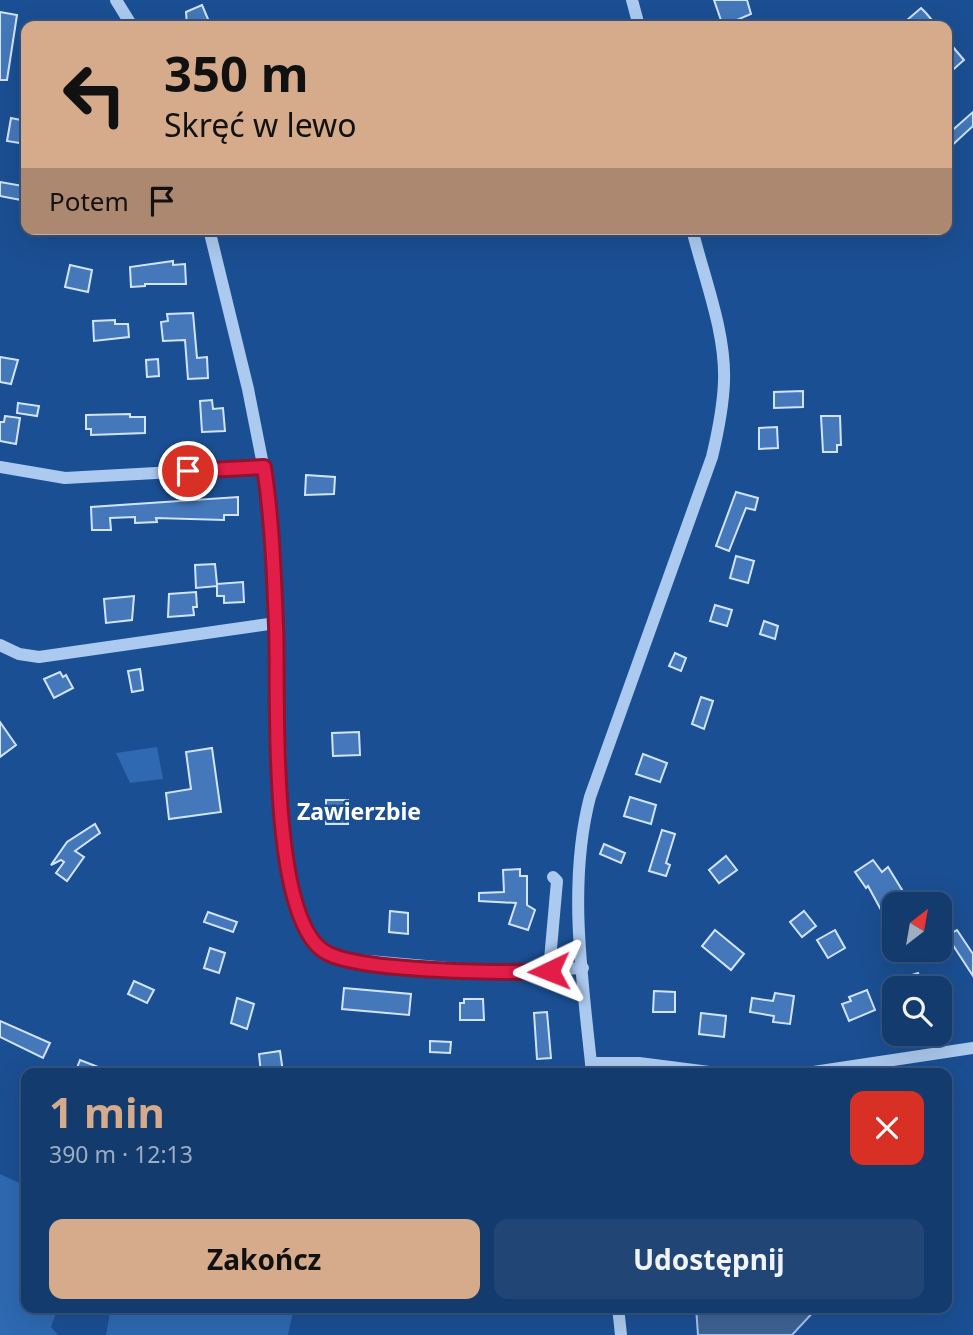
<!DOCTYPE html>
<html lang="pl">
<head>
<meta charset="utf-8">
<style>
  :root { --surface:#143b6e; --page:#214676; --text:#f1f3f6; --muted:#9dadc2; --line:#335581; --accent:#d6ab8b }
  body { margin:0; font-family:"Noto Sans",sans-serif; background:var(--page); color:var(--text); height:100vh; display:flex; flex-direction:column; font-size:26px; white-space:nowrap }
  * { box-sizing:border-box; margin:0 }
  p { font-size:23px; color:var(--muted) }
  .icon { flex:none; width:38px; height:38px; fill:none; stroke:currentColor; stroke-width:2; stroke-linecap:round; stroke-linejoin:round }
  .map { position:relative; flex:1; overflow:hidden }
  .side { position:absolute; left:21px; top:1068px; width:931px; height:245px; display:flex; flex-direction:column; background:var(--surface); border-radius:14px; box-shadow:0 7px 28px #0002,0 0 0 2px var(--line) }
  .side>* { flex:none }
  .banner { position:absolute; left:21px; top:21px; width:931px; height:214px; border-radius:14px; box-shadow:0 7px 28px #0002,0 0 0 2px var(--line); background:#d6ab8b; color:#111; overflow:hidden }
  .needle { width:46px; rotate:31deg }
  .buttons { position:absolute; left:882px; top:892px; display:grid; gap:14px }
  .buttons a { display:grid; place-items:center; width:70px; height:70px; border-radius:14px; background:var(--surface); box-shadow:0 7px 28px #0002,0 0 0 2px var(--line); font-size:35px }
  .pin { position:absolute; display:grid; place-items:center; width:60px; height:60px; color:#fff; margin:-30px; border:4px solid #fff; border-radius:50%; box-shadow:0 2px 7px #0007 }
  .me { position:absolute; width:77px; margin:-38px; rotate:268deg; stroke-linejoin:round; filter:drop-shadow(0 0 5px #0008) }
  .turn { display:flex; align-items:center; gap:24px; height:147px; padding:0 28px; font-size:32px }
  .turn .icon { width:91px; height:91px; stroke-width:2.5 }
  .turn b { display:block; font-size:49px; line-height:60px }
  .then { display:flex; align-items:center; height:66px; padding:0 28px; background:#0003; gap:14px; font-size:26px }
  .round { display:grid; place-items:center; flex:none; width:74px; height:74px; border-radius:14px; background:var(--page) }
  .headline { display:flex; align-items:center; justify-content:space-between; height:119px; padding:0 28px }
  h1 { font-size:42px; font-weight:700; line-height:52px; color:var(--accent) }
  .button { display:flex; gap:14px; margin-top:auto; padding:14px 28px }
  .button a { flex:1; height:80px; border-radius:14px; background:var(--accent); color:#111; font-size:28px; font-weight:700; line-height:80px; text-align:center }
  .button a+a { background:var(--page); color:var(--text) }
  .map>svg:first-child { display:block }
</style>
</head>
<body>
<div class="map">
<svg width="973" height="1335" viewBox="0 0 973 1335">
  <rect width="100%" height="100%" fill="#1b4f93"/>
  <!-- green -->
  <g fill="#2e69b1">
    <path d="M157,747L163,779L130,783L116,753Z"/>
    <path d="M0,1174L26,1186V1307H58L51,1327L58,1335H0Z"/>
    <path d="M111,1307H294L288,1335H106Z"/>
  </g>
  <!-- water -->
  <path fill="#3d6294" stroke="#9fc5f1" stroke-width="2" d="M696,1307H818L792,1335H698Z"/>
  <!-- building -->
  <g fill="#4478ba" stroke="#d2e4fb" stroke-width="2">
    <path d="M714,0H747L751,14L723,26Z"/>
    <path d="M202,5L211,26H187L186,12Z"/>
    <path d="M921,8L926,13L937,26H912L907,20Z"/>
    <path d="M0,12L17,15L7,80H0Z"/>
    <path d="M947,40L964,60L947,75Z"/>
    <path d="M973,112V126L947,150V135Z"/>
    <path d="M11,118L26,121V144L7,141Z"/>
    <path d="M0,182L23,186L21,200L0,196Z"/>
    <path d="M173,261V265L185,264L186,284H145V286L131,287L130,267Z"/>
    <path d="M70,265L92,270L88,292L65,287Z"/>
    <path d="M193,313L197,358L207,357L208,378L188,379L185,340L163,341L161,322L168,321L167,314Z"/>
    <path d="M115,320V324H128L129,337L94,341L93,321Z"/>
    <path d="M0,357L18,360L11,384L0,382Z"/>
    <path d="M158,359L159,376L147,377L146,360Z"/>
    <path d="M803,391V407L774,408V392Z"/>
    <path d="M212,400L213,409L223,408L225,431L202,432L200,401Z"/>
    <path d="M18,403L39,406L37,416L17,413Z"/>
    <path d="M130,414V417H145V433L91,435V429H86V415Z"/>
    <path d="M5,416L20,418L16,444L0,441V422H4Z"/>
    <path d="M821,416H840L841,445H837V452H823Z"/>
    <path d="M777,427L778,448L759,449V428Z"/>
    <path d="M306,475L335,477L334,494L305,495Z"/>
    <path d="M736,492L758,498L755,510L746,508L729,551L716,546Z"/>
    <path d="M238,497V515H224V520L156,518L157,522L135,523V517L110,518L111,530H92L91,507Z"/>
    <path d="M736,556L754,561L748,583L730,578Z"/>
    <path d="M215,564L217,584L243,582L244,602L224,603V596H217V586L196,588L195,565Z"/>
    <path d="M196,592L197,607H193L194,615L168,617L169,594Z"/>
    <path d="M134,596L132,620L106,623L104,599Z"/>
    <path d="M715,605L732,610L727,626L710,621Z"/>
    <path d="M764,621L778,626L775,639L760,634Z"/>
    <path d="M675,653L686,658L681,671L669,666Z"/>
    <path d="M140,669L143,690L132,692L128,671Z"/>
    <path d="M60,672L63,677L66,675L73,688L54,698L44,679Z"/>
    <path d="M701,697L713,701L704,729L692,724Z"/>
    <path d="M0,722L16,745L0,757Z"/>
    <path d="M359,732L360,755L333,756L332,733Z"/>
    <path d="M212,748L221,812L169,819L166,793L191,789L186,752Z"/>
    <path d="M643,754L667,763L660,782L636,774Z"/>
    <path d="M630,797L656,805L651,824L624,816Z"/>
    <rect x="326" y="800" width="22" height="24"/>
    <path d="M95,824L100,833L75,851L84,857L67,881L56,873L64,862L61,860L51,865L67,842Z"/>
    <path d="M662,830L675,834L666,863L670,865L666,876L649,871Z"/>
    <path d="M604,844L625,853L621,863L600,854Z"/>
    <path d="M726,856L737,870L719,883L709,870Z"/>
    <path d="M873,860L882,872L888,867L907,898L902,901L904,905H894V916L887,921L868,886L866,888L855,872Z"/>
    <path d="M520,869V876H527V905L535,910L528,930L509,924L516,903L479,901V893L504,892L503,870Z"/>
    <path d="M390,911L408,913V934L389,932Z"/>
    <path d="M804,911L816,926L802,937L790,922Z"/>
    <path d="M208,912L237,922L233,932L204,922Z"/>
    <path d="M715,930L744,954L731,970L702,946Z"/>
    <path d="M835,930L845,948L828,958L817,940Z"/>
    <path d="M957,930L973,954V976L947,936Z"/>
    <path d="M210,948L225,953L219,973L204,968Z"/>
    <path d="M918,973L923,989H900L897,980Z"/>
    <path d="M134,981L154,990L147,1003L128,994Z"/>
    <path d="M344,988L411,994L409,1015L342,1009Z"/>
    <path d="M867,990L875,1010L849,1021L842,1004L851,1001L849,997Z"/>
    <path d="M654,991L675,992V1012H653Z"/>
    <path d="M775,993L794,996L790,1024L773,1022L774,1016L750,1012L752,998L773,1001Z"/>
    <path d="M237,998L254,1004L247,1029L231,1023Z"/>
    <path d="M464,999H483L484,1020H460V1003H464Z"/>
    <path d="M547,1012L551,1058L537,1059L534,1013Z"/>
    <path d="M701,1013L726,1016L724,1037L699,1034Z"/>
    <path d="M0,1021L50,1043L43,1058L0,1037Z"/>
    <path d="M430,1041L451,1042L450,1053L430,1052Z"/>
    <path d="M280,1051L283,1072L261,1073L259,1054Z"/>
    <path d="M80,1060L111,1072V1073H75Z"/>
  </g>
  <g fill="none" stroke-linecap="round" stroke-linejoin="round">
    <!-- minor -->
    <g stroke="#accaef" stroke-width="12">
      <path d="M116,0L132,26"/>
      <path d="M632,0L639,26"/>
      <path d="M209,229L248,389L267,485L276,623L283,839L292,892L299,916L311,937L328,954L346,959L494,972L583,968"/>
      <path d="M0,467L65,478L264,467"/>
      <path d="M0,645L19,654L39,657L276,623"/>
      <path d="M549,971L557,881L553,877"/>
      <path d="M591,1063H639L717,1073"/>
      <path d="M592,1073C583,983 567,885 590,797L712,457C718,432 723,408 724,382C726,332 704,278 692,229"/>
      <path d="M807,1073L973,1048"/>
      <path d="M618,1307L621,1335"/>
    </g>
  </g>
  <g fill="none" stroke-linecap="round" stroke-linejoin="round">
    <defs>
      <path id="route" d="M188,471L264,467C272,519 274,573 276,626C279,690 267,922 327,953C363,972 505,973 549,971"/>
    </defs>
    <!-- route casing -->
    <use href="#route" stroke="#92132f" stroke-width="18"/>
    <!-- route -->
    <use href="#route" stroke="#e11d48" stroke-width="12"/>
  </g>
  <g text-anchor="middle" stroke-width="5" stroke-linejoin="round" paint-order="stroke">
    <!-- quarter labels -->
    <g font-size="23" font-weight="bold" fill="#fff" stroke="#1b4f93">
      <text x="359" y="820">Zawierzbie</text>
    </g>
  </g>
</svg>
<div class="buttons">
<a><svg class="needle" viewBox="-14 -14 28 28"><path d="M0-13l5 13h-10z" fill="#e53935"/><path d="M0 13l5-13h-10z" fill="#9dadc2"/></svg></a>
<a><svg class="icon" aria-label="search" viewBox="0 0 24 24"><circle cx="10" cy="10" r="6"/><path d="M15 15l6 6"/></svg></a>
</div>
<div class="pin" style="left:188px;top:471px;background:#d93025"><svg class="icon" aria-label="arrive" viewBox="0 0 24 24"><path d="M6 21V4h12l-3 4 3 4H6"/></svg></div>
<svg class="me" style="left:549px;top:971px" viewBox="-20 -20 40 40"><path d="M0-17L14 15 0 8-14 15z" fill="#e11d48" stroke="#fff" stroke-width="4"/></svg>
<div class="banner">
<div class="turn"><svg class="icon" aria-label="left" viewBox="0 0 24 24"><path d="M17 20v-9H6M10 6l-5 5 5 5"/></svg><div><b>350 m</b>Skręć w lewo</div></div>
<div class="then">Potem<svg class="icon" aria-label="arrive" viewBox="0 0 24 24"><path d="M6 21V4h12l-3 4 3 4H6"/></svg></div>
</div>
<section class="side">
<div class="headline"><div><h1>1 min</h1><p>390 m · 12:13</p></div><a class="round" style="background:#d93025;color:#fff"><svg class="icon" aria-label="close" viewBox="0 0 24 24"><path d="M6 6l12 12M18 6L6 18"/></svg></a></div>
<div class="button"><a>Zakończ</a><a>Udostępnij</a></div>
</section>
</div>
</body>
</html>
